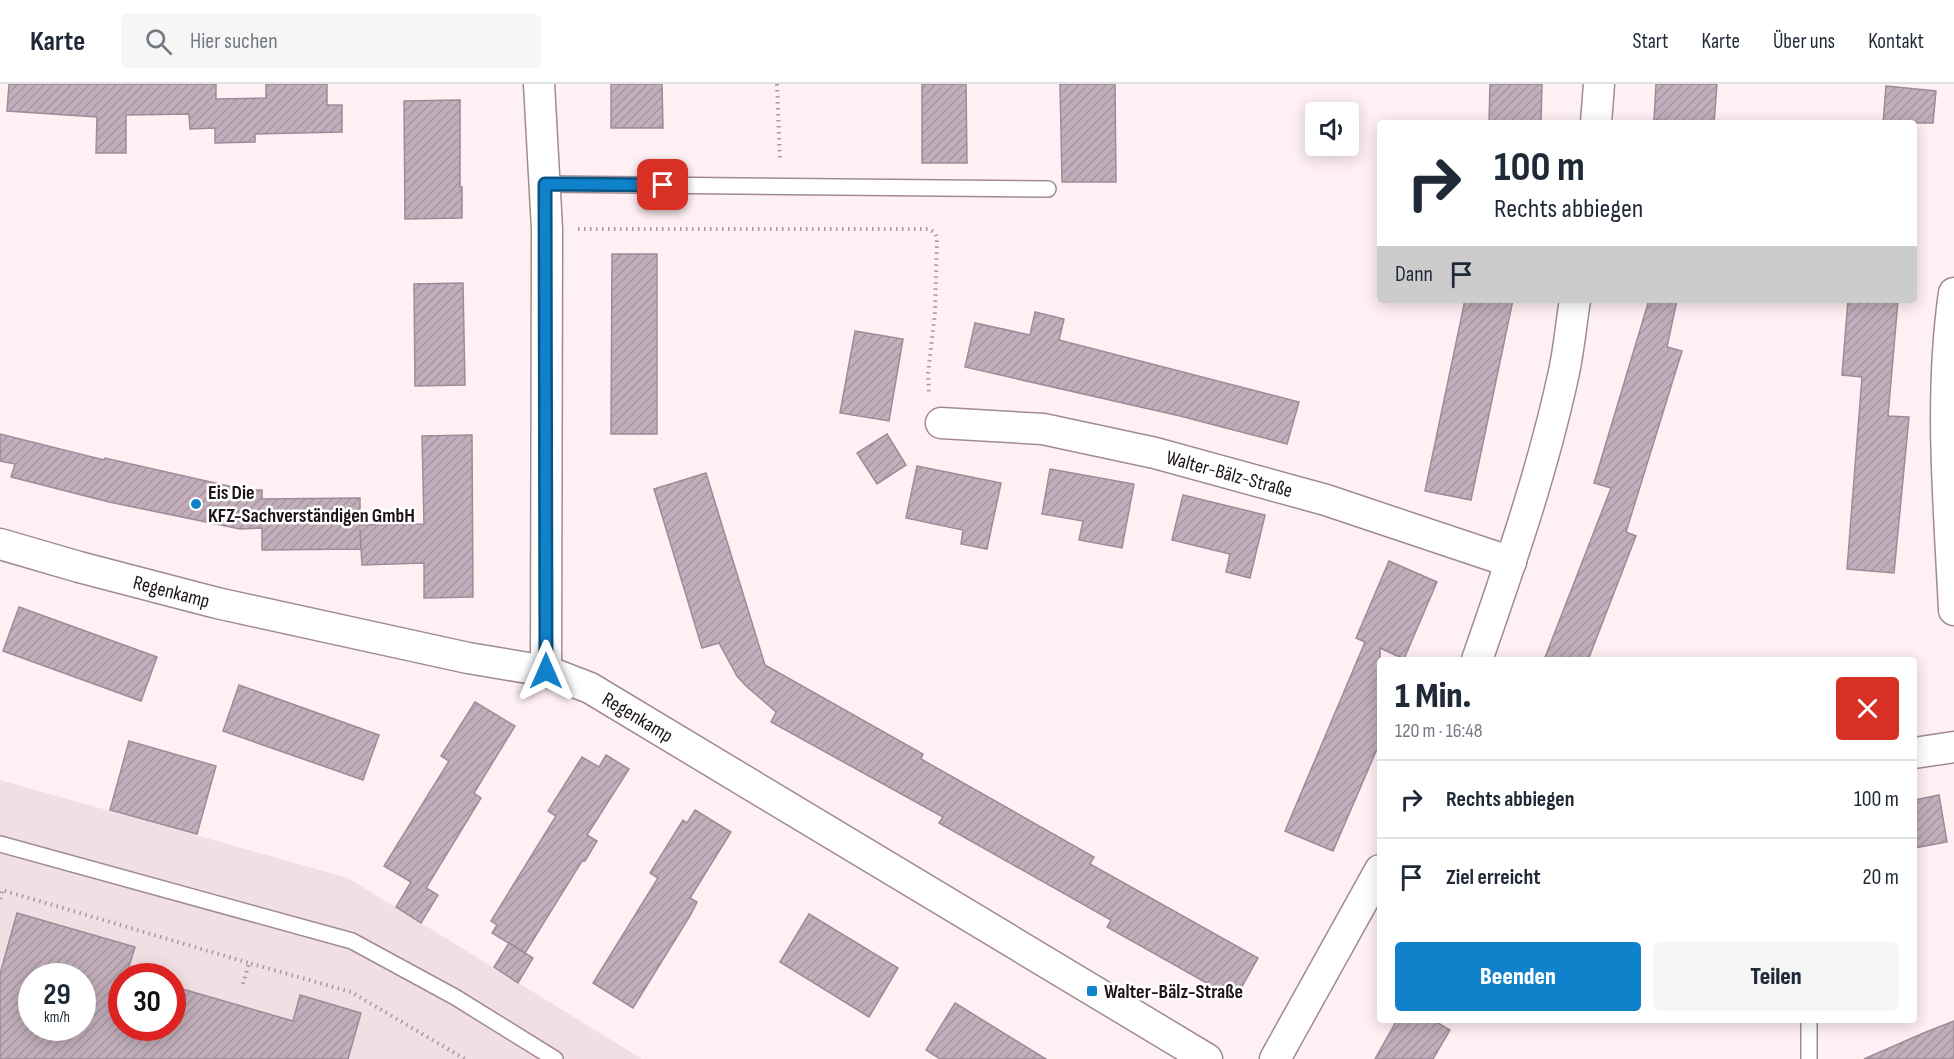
<!DOCTYPE html>
<html lang="de">
<head>
<meta charset="utf-8">
<style>
  :root { --surface:#fff; --page:#f6f6f7; --text:#1f2937; --muted:#747a83; --line:#e0e1e3; --accent:#1082cc }
  body { margin:0; font-family:"Sofia Sans Condensed",sans-serif; background:var(--page); color:var(--text); height:100vh; display:flex; flex-direction:column; font-size:22px; white-space:nowrap }
  * { box-sizing:border-box; margin:0 }
  p { font-size:20px; color:var(--muted) }
  .icon { flex:none; width:33px; height:33px; fill:none; stroke:currentColor; stroke-width:2; stroke-linecap:round; stroke-linejoin:round }
  .map { position:relative; flex:1; overflow:hidden }
  .side { position:absolute; left:1377px; top:573px; width:540px; height:366px; display:flex; flex-direction:column; background:var(--surface); border-radius:6px; box-shadow:0 3px 15px #0003 }
  .side>* { flex:none }
  .guide { position:absolute; left:1377px; top:36px; width:540px; height:183px; border-radius:6px; box-shadow:0 3px 15px #0003; background:#fff; color:var(--text); overflow:hidden }
  .tools { position:absolute; left:1305px; top:18px; display:grid; gap:12px }
  .tools a { display:grid; place-items:center; width:54px; height:54px; border-radius:6px; background:var(--surface); box-shadow:0 3px 15px #0003; font-size:30px }
  .speed { position:absolute; left:18px; top:879px; display:flex; gap:12px; font-size:30px; font-weight:700; text-align:center }
  .speed>* { display:grid; place-content:center; width:78px; height:78px; border-radius:50%; background:var(--surface); box-shadow:0 3px 15px #0003; line-height:1 }
  .speed small { font-size:15px; font-weight:400 }
  .speed .limit { border:9px solid #d22; background:#fff; color:#111 }
  .pin { position:absolute; display:grid; place-items:center; width:51px; height:51px; color:#fff; margin:-26px; border-radius:12px; box-shadow:0 3px 9px #0006 }
  .me { position:absolute; width:66px; margin:-33px; rotate:0deg; stroke-linejoin:round; filter:drop-shadow(0 0 4px #0008) }
  .turn { display:flex; align-items:center; gap:21px; height:126px; padding:0 18px; font-size:27px }
  .turn .icon { width:78px; height:78px; stroke-width:2.5 }
  .turn b { display:block; font-size:42px; line-height:51px }
  .then { display:flex; align-items:center; height:57px; padding:0 18px; background:#0003; gap:12px; font-size:22px }
  .round { display:grid; place-items:center; flex:none; width:63px; height:63px; border-radius:6px; background:var(--page) }
  .head { display:flex; align-items:center; justify-content:space-between; height:102px; padding:0 18px }
  h1 { font-size:36px; font-weight:800; line-height:45px }
  .action { display:flex; gap:12px; margin-top:auto; padding:12px 18px }
  .action a { flex:1; height:69px; border-radius:6px; background:var(--accent); color:#fff; font-size:24px; font-weight:800; line-height:69px; text-align:center }
  .action a+a { background:var(--page); color:var(--text) }
  ul { padding:0; list-style:none }
  li { display:flex; align-items:center; gap:18px; height:78px; padding:0 18px; border-top:2px solid var(--line) }
  li div { flex:1 }
  li b { display:block; font-size:22px }
  li em { font-style:normal }
  header { display:flex; align-items:center; gap:36px; box-sizing:border-box; height:84px; padding:0 30px; background:var(--surface); border-bottom:2px solid var(--line) }
  header strong { font-size:28px }
  nav { display:flex; gap:33px; margin-inline-start:auto; font-size:21px }
  .search { width:420px; height:54px; background:var(--page); display:flex; align-items:center; gap:15px; box-sizing:border-box; padding:0 21px; border-radius:6px; color:var(--muted); font-size:22px }
  .map>svg:first-child { display:block }
</style>
</head>
<body>
<header>
<strong>Karte</strong>
<div class="search"><svg class="icon" aria-label="search" viewBox="0 0 24 24"><circle cx="10" cy="10" r="6"/><path d="M15 15l6 6"/></svg>Hier suchen</div>
<nav><a>Start</a><a>Karte</a><a>Über uns</a><a>Kontakt</a></nav>
</header>
<div class="map">
<svg width="1954" height="975" viewBox="0 0 1954 975">
  <defs>
    <pattern id="building-hatch" width="6" height="6" patternUnits="userSpaceOnUse" patternTransform="scale(1.5)"><rect width="6" height="6" fill="#c2afbb"/><path d="M-1 1l2-2M0 6l6-6M5 7l2-2" fill="none" stroke="#a696a0"/></pattern>
  </defs>
  <rect width="100%" height="100%" fill="#fff0f3"/>
  <!-- built -->
  <path fill="#f2dfe3" fill-rule="evenodd" d="M0,696L348,794L642,975H0ZM32,892H82V944H32ZM122,892H172V944H122Z"/>
  <!-- building -->
  <g fill="url(#building-hatch)" stroke="#9e8b98" stroke-width="1.5" fill-rule="evenodd">
    <path d="M9,0H216V15L266,14V0H327V21H342V48L255,50V58L215,59V44L190,45L189,30L126,31V69H96L97,33L7,27Z"/>
    <path d="M611,0H662L663,44H611Z"/>
    <path d="M922,0H966L967,79H922Z"/>
    <path d="M1060,0H1115L1116,98H1062Z"/>
    <path d="M1490,0H1542L1541,39H1489Z"/>
    <path d="M1656,0H1717L1714,39L1654,36Z"/>
    <path d="M1886,2L1936,7L1933,39H1883Z"/>
    <path d="M460,16V103H462V134L405,135L404,17Z"/>
    <path d="M612,170H657V350H611Z"/>
    <path d="M463,199L465,301L415,302L414,200Z"/>
    <path d="M1465,216H1513L1471,416L1425,407Z"/>
    <path d="M1649,216H1677L1667,263L1682,267L1626,448L1636,452L1588,576H1544L1611,404L1594,399Z"/>
    <path d="M1848,216H1898L1888,332L1909,333L1894,489L1847,485L1862,293L1842,291Z"/>
    <path d="M1035,228L1064,235L1059,256L1299,318L1287,360L1180,332L965,283L975,239L1030,251Z"/>
    <path d="M855,247L903,255L889,337L840,329Z"/>
    <path d="M0,350L104,376L105,374L246,406H262V415L360,414V441L424,440L422,352L472,351L473,513L424,514V479L362,481L360,445L361,465L262,466V444L240,445L109,418L11,393L15,380L0,377Z"/>
    <path d="M887,350L906,381L877,400L857,369Z"/>
    <path d="M917,382L1001,399L987,465L961,460L963,446L906,434Z"/>
    <path d="M1050,385L1134,400L1122,464L1079,456L1083,437L1042,430Z"/>
    <path d="M706,389L765,581L923,670L921,675L1094,773L1090,780L1258,874L1235,915L1107,843L1111,836L939,739L943,733L771,638L776,628L746,602L737,592L719,559L702,564L654,405Z"/>
    <path d="M1183,411L1265,431L1250,494L1226,488L1230,470L1172,456Z"/>
    <path d="M1389,477L1437,498L1404,575L1380,564V658L1333,767L1285,747L1365,558L1356,554Z"/>
    <path d="M19,523L157,573L141,617L3,567Z"/>
    <path d="M239,601L379,651L363,696L223,647Z"/>
    <path d="M475,618L515,642L474,709L481,714L426,804L438,811L421,839L396,823L411,798L384,782L449,677L441,672Z"/>
    <path d="M129,657L216,682L197,750L110,726Z"/>
    <path d="M606,671L629,685L587,751L597,757L585,777H582L525,869L492,849L497,841L491,837L556,732L548,727L582,673L599,683Z"/>
    <path d="M1939,711L1947,758L1914,764V716Z"/>
    <path d="M695,726L731,748L690,814L697,818L690,832L633,924L593,899L658,794L650,789L683,736L687,739Z"/>
    <path d="M17,829L135,863L126,892H122V944H172V902L293,937L300,911L361,929L348,975H0V890ZM32,892H82V944H32Z"/>
    <path d="M809,830L898,884L869,933L780,878Z"/>
    <path d="M509,859L533,874L518,899L494,883Z"/>
    <path d="M955,919L1046,975H940L926,966Z"/>
    <path d="M1397,936H1433L1450,946L1433,975H1375Z"/>
    <path d="M1954,937V975H1864L1926,948Z"/>
  </g>
  <g fill="none" stroke-linecap="round" stroke-linejoin="round">
    <defs>
      <g id="lane">
        <path d="M545,100L1048,105"/>
        <path d="M0,760L352,857L455,913L555,975"/>
        <path d="M1809,975V936"/>
      </g>
      <g id="street">
        <path d="M539,0L547,145L546,587"/>
        <path d="M1596,39L1599,0"/>
        <path d="M1954,209C1939,314 1949,420 1954,526"/>
        <path id="s1" d="M941,339L1043,345L1155,369L1326,416L1511,478"/>
        <path id="s2" d="M0,460L79,483L217,519L468,574L546,587L590,604L1207,975"/>
        <path d="M1477,576C1510,481 1543,386 1564,288C1569,265 1571,240 1575,216"/>
        <path d="M1914,669L1954,663"/>
        <path d="M1275,975L1380,786"/>
      </g>
    </defs>
    <!-- lane casing -->
    <use href="#lane" stroke="#a18b90" stroke-width="18"/>
    <!-- street casing -->
    <use href="#street" stroke="#a18b90" stroke-width="33"/>
    <!-- path -->
    <g stroke="#a69a9c" stroke-width="4" stroke-dasharray="1.5 4.5" stroke-linecap="butt">
      <path d="M777,0L780,78"/>
      <path d="M578,145H929L935,149L937,154L935,228L928,290L929,310"/>
      <path d="M0,815L2,806L249,879"/>
      <path d="M243,900L249,879L351,908L465,975"/>
    </g>
    <!-- lane -->
    <use href="#lane" stroke="#fff" stroke-width="15"/>
    <!-- street -->
    <use href="#street" stroke="#fff" stroke-width="30"/>
  </g>
  <g fill="none" stroke-linecap="round" stroke-linejoin="round">
    <defs>
      <path id="route" d="M546,587L545,100L663,101"/>
    </defs>
    <!-- route casing -->
    <use href="#route" stroke="#0a5485" stroke-width="15"/>
    <!-- route -->
    <use href="#route" stroke="#1082cc" stroke-width="10"/>
  </g>
  <!-- markers -->
  <g fill="#1082cc" stroke="#fff" stroke-width="2">
    <circle cx="196" cy="420" r="6"/>
    <rect x="1086" y="901" width="12" height="12" rx="3"/>
  </g>
  <g text-anchor="middle" stroke-width="5" stroke-linejoin="round" paint-order="stroke">
    <!-- street labels -->
    <g font-size="20" fill="#1c1416" stroke="#fff">
      <text dy="7" stroke="none"><textPath href="#s1" startOffset="294">Walter-Bälz-Straße</textPath></text>
      <text dy="7" stroke="none"><textPath href="#s2" startOffset="178">Regenkamp</textPath></text>
      <text dy="7" stroke="none"><textPath href="#s2" startOffset="664">Regenkamp</textPath></text>
    </g>
    <!-- poi labels -->
    <g font-size="20" font-weight="bold" fill="#1c1416" stroke="#fff" text-anchor="start">
      <text x="208" y="415">Eis Die<tspan x="208" dy="23">KFZ-Sachverständigen GmbH</tspan></text>
      <text x="1104" y="914">Walter-Bälz-Straße</text>
    </g>
  </g>
</svg>
<div class="tools">
<a><svg class="icon" aria-label="sound" viewBox="0 0 24 24"><path d="M4 9h4l5-4v14l-5-4H4zM17 9q2 3 0 6"/></svg></a>
</div>
<div class="speed"><div>29<small>km/h</small></div><div class="limit">30</div></div>
<div class="pin" style="left:663px;top:101px;background:#d93025"><svg class="icon" aria-label="arrive" viewBox="0 0 24 24"><path d="M6 21V4h12l-3 4 3 4H6"/></svg></div>
<svg class="me" style="left:546px;top:587px" viewBox="-20 -20 40 40"><path d="M0-17L14 15 0 8-14 15z" fill="#1082cc" stroke="#fff" stroke-width="4"/></svg>
<div class="guide">
<div class="turn"><svg class="icon" aria-label="right" viewBox="0 0 24 24"><path d="M7 20v-9h11M14 6l5 5-5 5"/></svg><div><b>100 m</b>Rechts abbiegen</div></div>
<div class="then">Dann<svg class="icon" aria-label="arrive" viewBox="0 0 24 24"><path d="M6 21V4h12l-3 4 3 4H6"/></svg></div>
</div>
<section class="side">
<div class="head"><div><h1>1 Min.</h1><p>120 m · 16:48</p></div><a class="round" style="background:#d93025;color:#fff"><svg class="icon" aria-label="close" viewBox="0 0 24 24"><path d="M6 6l12 12M18 6L6 18"/></svg></a></div>
<ul>
<li><svg class="icon" aria-label="right" viewBox="0 0 24 24"><path d="M7 20v-9h11M14 6l5 5-5 5"/></svg><div><b>Rechts abbiegen</b></div><em>100 m</em></li>
<li><svg class="icon" aria-label="arrive" viewBox="0 0 24 24"><path d="M6 21V4h12l-3 4 3 4H6"/></svg><div><b>Ziel erreicht</b></div><em>20 m</em></li>
</ul>
<div class="action"><a>Beenden</a><a>Teilen</a></div>
</section>
</div>
</body>
</html>
